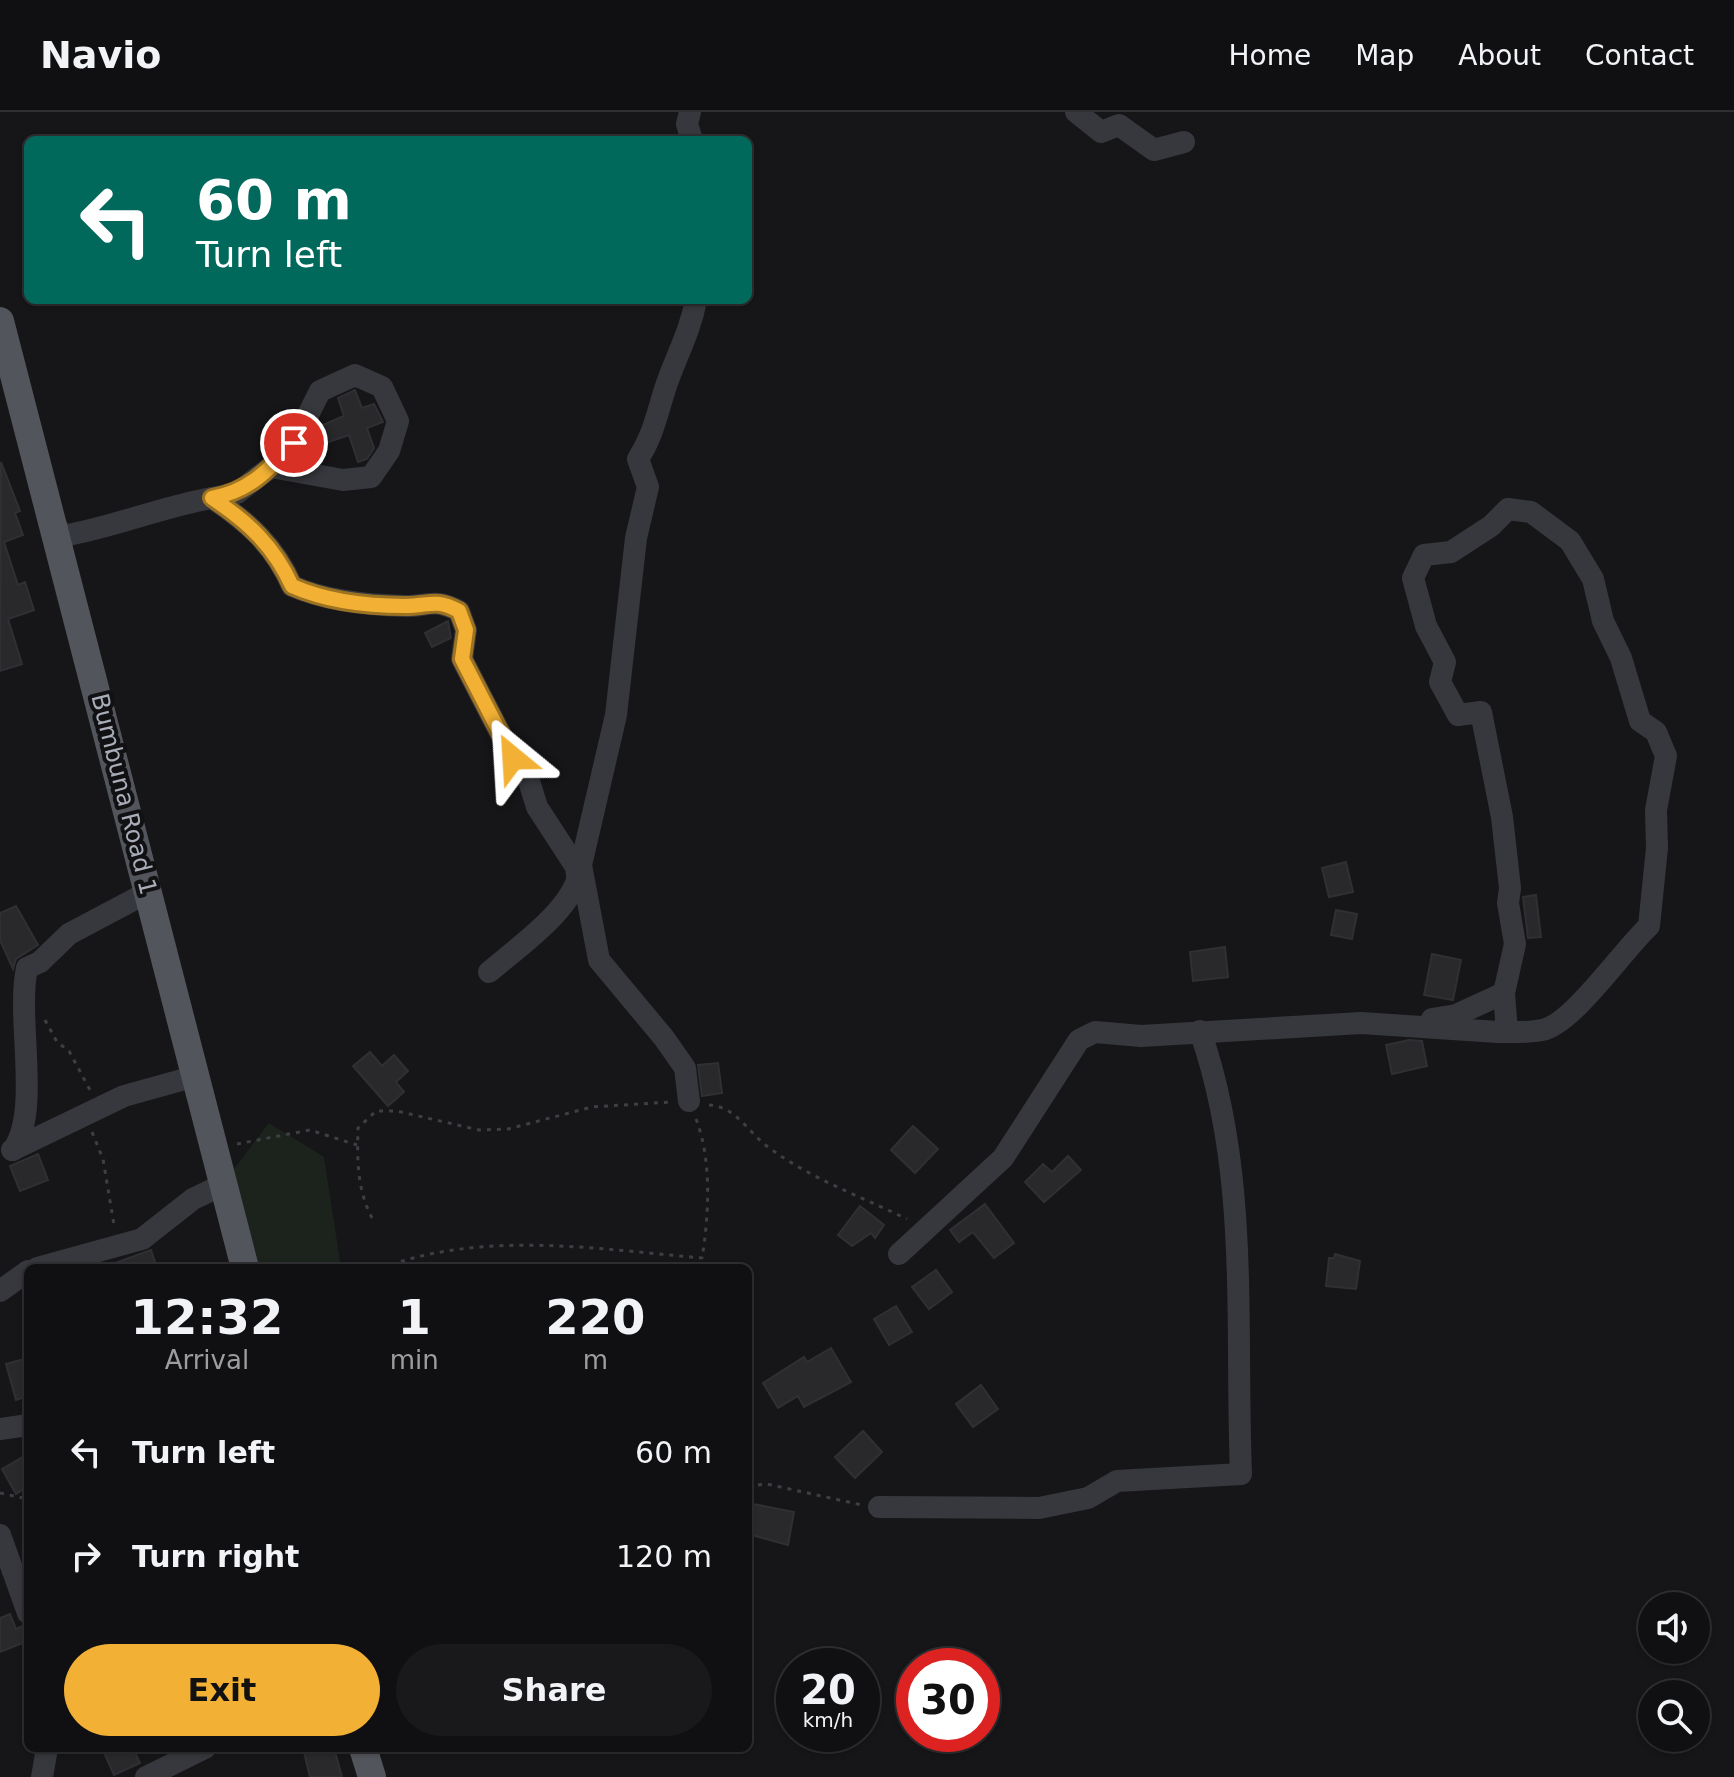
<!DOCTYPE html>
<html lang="en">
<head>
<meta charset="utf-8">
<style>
  :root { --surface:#101012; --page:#19191b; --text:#f1f3f6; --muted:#9c9d9f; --line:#303032; --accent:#f2b134 }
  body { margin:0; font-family:"DejaVu Sans",sans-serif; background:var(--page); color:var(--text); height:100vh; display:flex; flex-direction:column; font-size:30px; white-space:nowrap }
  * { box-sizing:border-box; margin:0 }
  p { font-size:26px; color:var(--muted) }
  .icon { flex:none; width:44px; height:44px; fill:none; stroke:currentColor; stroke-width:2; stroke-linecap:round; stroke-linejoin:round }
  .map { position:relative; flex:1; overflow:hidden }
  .sheet { position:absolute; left:24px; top:1152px; width:728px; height:488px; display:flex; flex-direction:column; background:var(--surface); border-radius:12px; box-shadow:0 2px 6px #0004,0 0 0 2px var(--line) }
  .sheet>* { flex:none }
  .banner { position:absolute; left:24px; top:24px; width:728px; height:168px; border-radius:12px; box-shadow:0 2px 6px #0004,0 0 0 2px var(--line); background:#00695c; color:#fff; overflow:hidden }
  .fabs { position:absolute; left:1638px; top:1480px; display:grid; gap:16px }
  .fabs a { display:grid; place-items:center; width:72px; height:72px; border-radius:50%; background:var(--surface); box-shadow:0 2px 6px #0004,0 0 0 2px var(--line); font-size:40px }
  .speed { position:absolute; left:776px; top:1536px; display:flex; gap:16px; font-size:40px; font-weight:700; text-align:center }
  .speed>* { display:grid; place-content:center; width:104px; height:104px; border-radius:50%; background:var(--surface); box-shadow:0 2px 6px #0004,0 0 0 2px var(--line); line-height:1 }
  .speed small { font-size:20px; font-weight:400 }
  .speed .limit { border:12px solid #d22; background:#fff; color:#111 }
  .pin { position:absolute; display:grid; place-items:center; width:68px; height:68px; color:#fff; margin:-34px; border:4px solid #fff; border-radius:50%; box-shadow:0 2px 8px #0007 }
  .me { position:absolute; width:88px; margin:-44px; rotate:333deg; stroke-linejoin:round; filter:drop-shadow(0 0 6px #0008) }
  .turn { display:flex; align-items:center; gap:28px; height:168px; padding:0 40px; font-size:36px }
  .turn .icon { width:104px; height:104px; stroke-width:2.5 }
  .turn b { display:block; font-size:56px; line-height:68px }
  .eta { display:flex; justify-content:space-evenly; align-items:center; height:136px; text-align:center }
  .eta b { font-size:48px; font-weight:700; line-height:56px }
  .button { display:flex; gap:16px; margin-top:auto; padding:16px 40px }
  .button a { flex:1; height:92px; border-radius:48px; background:var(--accent); color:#111; font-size:32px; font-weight:700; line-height:92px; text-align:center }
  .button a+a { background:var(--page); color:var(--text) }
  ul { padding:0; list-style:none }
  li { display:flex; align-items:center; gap:24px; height:104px; padding:0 40px }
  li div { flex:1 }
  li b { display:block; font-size:30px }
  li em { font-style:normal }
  header { display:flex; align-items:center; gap:48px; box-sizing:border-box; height:112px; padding:0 40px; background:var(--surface); border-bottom:2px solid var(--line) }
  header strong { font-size:38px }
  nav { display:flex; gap:44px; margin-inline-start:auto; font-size:28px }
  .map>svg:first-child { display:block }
</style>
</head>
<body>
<header>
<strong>Navio</strong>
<nav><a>Home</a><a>Map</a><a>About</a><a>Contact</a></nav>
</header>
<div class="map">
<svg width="1734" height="1665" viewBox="0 0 1734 1665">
  <rect width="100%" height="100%" fill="#161618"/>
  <!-- green -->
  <path fill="#1c231d" d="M269,1011L324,1045L341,1156H254L230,1062Z"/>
  <!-- building -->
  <g fill="#29292c" stroke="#303034" stroke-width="2">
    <path d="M355,278L362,296L374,292L383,310L367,316L374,336L367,347L358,350L349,323L323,332L318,315L344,304L338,286Z"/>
    <path d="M1,350L20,399L15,401L23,423L4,430L18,473L25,470L34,498L8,507L22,552L0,559Z"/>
    <path d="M448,509L451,526L432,535L425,521Z"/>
    <path d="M1346,750L1353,780L1329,785L1322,756Z"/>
    <path d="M1536,783L1541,825L1528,826L1523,785Z"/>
    <path d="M16,794L38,833L16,847L13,857L0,828V801Z"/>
    <path d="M1336,798L1357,802L1352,827L1331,823Z"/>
    <path d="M1225,835L1228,865L1193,869L1190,840Z"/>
    <path d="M1432,842L1461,848L1453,888L1424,883Z"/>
    <path d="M1409,928L1422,929L1427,954L1392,962L1386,933Z"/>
    <path d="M370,940L382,954L394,943L408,959L396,970L404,980L388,994L353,954Z"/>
    <path d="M718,951L722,981L702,984L698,953Z"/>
    <path d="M913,1014L938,1037L915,1061L891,1038Z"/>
    <path d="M38,1042L48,1068L20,1079L10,1054Z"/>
    <path d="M1068,1044L1081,1058L1044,1090L1025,1070L1043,1052L1052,1060Z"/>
    <path d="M985,1092L1014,1131L994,1146L973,1120L959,1130L950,1118Z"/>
    <path d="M860,1094L884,1113L875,1126L871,1121L852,1134L838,1123Z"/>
    <path d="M151,1138L157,1156H104V1155Z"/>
    <path d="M1335,1142L1360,1149L1356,1177L1326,1174L1329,1146H1334Z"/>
    <path d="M936,1158L952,1180L929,1197L912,1175Z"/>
    <path d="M896,1194L912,1220L889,1233L874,1207Z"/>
    <path d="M831,1236L851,1270L804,1295L798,1284L778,1296L763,1271L804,1245L807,1250Z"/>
    <path d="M28,1246V1284L16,1288L6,1252Z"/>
    <path d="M981,1273L998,1297L973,1315L956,1292Z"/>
    <path d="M863,1319L882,1340L855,1366L835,1345Z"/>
    <path d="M28,1342V1374L16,1382L2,1357Z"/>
    <path d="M748,1391L794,1400L788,1433L748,1422Z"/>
    <path d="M10,1502L16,1517L23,1514L28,1529L0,1540V1506Z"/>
    <path d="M102,1636H133L140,1651L114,1663Z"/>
    <path d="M303,1636H334L342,1665H310Z"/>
  </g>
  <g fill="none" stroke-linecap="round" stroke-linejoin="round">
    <!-- path -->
    <g stroke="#3d3f44" stroke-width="3" stroke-dasharray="4 6" stroke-linecap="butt">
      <path d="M45,908L57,930L69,939L90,978"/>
      <path d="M709,993C735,994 749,1021 768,1035C811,1067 860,1084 907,1107"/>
      <path d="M696,1007C712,1048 709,1103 702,1146"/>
      <path d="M92,1020L103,1047L114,1113"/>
      <path d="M237,1032L310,1018L357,1033"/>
      <path d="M372,1106C357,1077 357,1048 358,1016L376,999H397L479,1018L508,1017L592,995L670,990"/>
      <path d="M382,1156C482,1118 597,1137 702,1146L704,1156"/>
      <path d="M748,1374L767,1372L862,1393"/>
      <path d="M0,1381L28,1387"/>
    </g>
    <!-- minor -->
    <g stroke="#37383d" stroke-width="22">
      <path d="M690,0L687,12L692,28"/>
      <path d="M1076,0L1101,20L1119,13L1154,38L1184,30"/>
      <path d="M271,355L343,368L371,365L389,339L398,309L382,275L355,263L320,279L294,331L271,355L237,381L212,386C248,410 275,434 292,474C326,489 367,493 405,494C430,494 435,486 459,499L466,518L462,547L513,646L529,669L537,695L576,755L578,772"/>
      <path d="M55,412L63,424C114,415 161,395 212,386"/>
      <path d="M489,860C518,835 574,797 580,758"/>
      <path d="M1432,907L1456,903L1504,881"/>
      <path d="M689,989L685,956L664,926L599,848L581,753L616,603L636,426L648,375L638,347C653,324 657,302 665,277C675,246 690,221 696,188"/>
      <path d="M12,1038L124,984L196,964"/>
      <path d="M13,1038C41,998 16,907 27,856L40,850L69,822L150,779"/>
      <path d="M899,1142L1003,1046L1079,928L1095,920L1141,924L1361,911L1498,920C1512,920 1528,921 1542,918C1572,913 1623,838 1649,814L1657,736L1656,698L1666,644L1656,620L1640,609L1621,546L1603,509L1593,467L1570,429L1531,400L1508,397L1491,414L1451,440L1424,443L1413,466L1426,514L1445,550L1440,570L1458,603L1481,600L1502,705L1510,776L1508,791L1515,832L1504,881L1507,920"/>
      <path d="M37,1156L142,1127L193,1087L224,1072"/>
      <path d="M0,1179L28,1159"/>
      <path d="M0,1317L28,1313"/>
      <path d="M879,1395L1039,1396L1088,1386L1117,1369L1241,1362C1235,1215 1250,1061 1200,919"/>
      <path d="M0,1423L28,1501"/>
      <path d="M42,1665L47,1636"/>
      <path d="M146,1665L205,1636"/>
    </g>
    <!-- major -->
    <g stroke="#53555c" stroke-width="28">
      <path d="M0,209L245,1156"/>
      <path d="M363,1636L372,1665"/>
    </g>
  </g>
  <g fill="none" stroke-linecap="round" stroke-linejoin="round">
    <defs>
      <path id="route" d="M294,331C268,358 250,379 212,386C248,410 274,434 292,474C326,489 368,494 405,494C430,494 435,486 459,499L466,518L462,547L513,646"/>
    </defs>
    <!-- route casing -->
    <use href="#route" stroke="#9d7322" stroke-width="20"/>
    <!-- route -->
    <use href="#route" stroke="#f2b134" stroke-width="14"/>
  </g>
  <g text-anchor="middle" stroke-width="8" stroke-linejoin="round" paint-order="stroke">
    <!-- street labels -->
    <g font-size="24" fill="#a8adb8" stroke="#111113">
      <text transform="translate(124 682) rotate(76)" y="8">Bumbuna Road 1</text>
    </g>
  </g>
</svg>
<div class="fabs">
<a><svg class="icon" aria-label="sound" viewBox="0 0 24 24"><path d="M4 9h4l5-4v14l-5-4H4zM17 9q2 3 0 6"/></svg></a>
<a><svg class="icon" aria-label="search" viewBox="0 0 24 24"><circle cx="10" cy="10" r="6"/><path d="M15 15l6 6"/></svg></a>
</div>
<div class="speed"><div>20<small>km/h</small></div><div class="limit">30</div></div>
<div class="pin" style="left:294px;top:331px;background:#d93025"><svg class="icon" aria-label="arrive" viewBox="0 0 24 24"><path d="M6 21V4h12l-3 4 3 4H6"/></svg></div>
<svg class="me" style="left:513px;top:646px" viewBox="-20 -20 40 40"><path d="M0-17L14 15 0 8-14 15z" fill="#f2b134" stroke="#fff" stroke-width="4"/></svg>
<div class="banner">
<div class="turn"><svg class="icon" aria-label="left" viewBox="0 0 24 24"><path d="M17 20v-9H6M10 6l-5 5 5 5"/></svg><div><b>60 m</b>Turn left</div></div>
</div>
<section class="sheet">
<div class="eta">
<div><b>12:32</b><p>Arrival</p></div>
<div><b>1</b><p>min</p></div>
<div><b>220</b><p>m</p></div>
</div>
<ul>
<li><svg class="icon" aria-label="left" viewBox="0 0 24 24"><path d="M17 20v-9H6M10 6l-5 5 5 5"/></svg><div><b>Turn left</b></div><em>60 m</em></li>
<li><svg class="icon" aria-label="right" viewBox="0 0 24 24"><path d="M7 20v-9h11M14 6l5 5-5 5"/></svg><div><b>Turn right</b></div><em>120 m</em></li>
</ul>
<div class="button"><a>Exit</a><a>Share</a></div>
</section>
</div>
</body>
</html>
